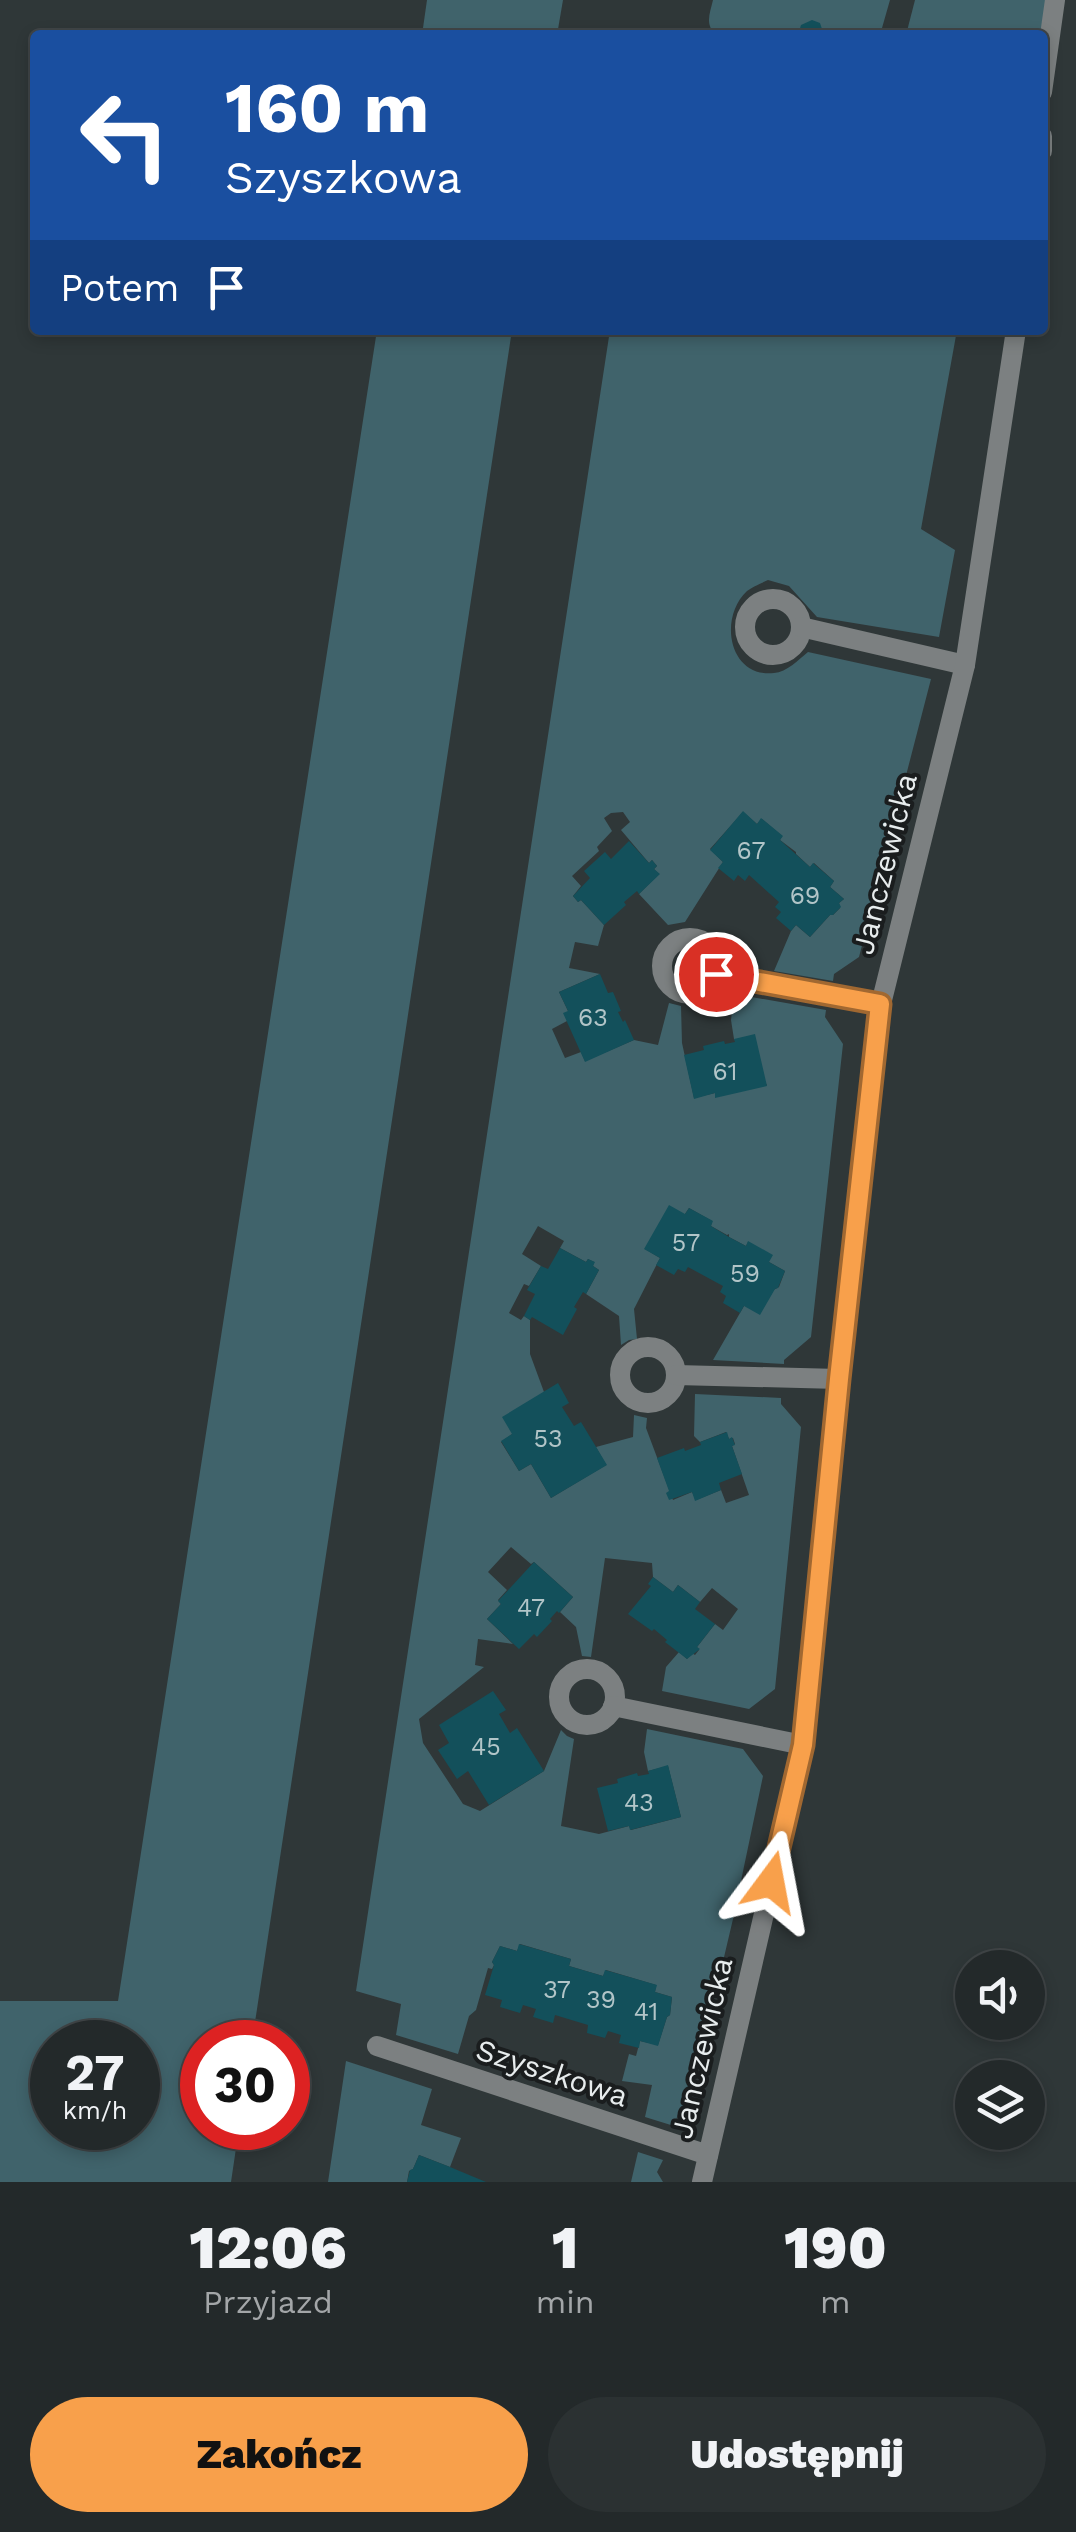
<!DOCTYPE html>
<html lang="pl">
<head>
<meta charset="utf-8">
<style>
  :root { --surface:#23292a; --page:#2b3132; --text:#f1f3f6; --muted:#a3a6a8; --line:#404547; --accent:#f8a04b }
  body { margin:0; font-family:"Work Sans",sans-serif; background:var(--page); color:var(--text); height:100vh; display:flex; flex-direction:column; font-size:38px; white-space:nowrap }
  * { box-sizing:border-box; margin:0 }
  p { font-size:32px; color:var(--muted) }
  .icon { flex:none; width:55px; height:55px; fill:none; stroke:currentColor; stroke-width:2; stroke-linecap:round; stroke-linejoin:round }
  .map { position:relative; height:2182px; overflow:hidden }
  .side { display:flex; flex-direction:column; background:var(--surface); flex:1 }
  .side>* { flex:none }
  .guide { position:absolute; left:30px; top:30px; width:1018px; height:305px; border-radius:10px; box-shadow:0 5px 15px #0003,0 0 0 2px var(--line); background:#1a4fa0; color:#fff; overflow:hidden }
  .controls { position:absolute; left:955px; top:1950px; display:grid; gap:20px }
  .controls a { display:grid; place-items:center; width:90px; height:90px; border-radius:50%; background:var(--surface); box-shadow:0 5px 15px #0003,0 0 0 2px var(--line); font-size:50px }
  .speed { position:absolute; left:30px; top:2020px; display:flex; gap:20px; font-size:50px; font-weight:700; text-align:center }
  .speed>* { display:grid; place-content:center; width:130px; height:130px; border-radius:50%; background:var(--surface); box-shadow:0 5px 15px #0003,0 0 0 2px var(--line); line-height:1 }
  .speed small { font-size:25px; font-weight:400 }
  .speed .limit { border:15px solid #d22; background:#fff; color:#111 }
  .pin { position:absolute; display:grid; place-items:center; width:85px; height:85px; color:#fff; margin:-42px; border:5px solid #fff; border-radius:50%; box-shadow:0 2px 10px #0007 }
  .me { position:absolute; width:110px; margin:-55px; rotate:13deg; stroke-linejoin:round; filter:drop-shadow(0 0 8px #0008) }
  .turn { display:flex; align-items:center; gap:35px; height:210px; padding:0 30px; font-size:45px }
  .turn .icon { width:130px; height:130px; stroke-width:2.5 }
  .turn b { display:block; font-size:70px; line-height:85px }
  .then { display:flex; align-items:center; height:95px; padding:0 30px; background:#0003; gap:20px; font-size:38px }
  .eta { display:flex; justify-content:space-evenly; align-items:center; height:170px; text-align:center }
  .eta b { font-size:60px; font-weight:800; line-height:70px }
  .primary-button { display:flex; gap:20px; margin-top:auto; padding:20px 30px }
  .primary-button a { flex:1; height:115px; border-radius:60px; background:var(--accent); color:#111; font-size:40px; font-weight:800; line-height:115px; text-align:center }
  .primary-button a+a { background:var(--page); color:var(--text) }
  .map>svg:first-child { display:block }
</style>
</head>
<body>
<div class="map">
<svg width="1076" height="2182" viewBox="0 0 1076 2182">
  <rect width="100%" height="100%" fill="#2f3738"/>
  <!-- green -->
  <g fill="#40636b" fill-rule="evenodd">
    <path d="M427,0H563L557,35H422Z"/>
    <path d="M713,0H890L880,35H717C704,26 710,13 713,0Z"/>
    <path d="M915,0H1048L1042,35H906Z"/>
    <path d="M377,330H512L252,2042H202V2128H239L231,2182H0V2001H118ZM52,2042H138V2128H52Z"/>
    <path d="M610,330H957L921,529L955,550L939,637L817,617L789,586L768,580C762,583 752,587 747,591C718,618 729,678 774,673C787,672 798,660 808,652L931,679L859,957L834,974L833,981L774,971L791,931L796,925L810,937L830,915H833L840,908L839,903L844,899L830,887L834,881L814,863L810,867L796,854V852L780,840L782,836L762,819L757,824L743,812L710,849L723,862L685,922L668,925L639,894L659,874L654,869L657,866L652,860L649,863L621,830L630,822L623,812L611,813L604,818L612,831L597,847L599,851L572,876L581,886L573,896L578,902L581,900L604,925L598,946L575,942L569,968L600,974L559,992L568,1011L567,1021L552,1029L565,1058L581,1052L585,1061L634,1040L658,1045L669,1003L681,1006L682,1043L694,1098L715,1093V1097L767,1085L734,1039L731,1020L734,994L826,1010L825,1017L843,1044L811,1337L784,1360V1364L713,1360L744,1306L779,1287L785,1271L769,1262L748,1242L746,1246L729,1237V1234L727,1235L711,1226L712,1221L689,1208L685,1214L645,1249L660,1258L634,1309L637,1339L629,1340L621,1345L619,1316L586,1294L599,1270L593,1266L594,1262L588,1259L586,1262L560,1248L564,1241L538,1226L522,1254L541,1266L529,1286L524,1284L509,1313L521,1320L524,1316L530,1320V1354L544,1392L512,1434L501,1442L519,1471L531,1464L551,1498L606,1465L596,1447L633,1437L634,1415L647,1418L646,1428L673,1500L692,1492L696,1500L721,1490L726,1503L749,1495L732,1446L735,1444L733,1438L729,1439L726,1432L700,1442L694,1436L695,1394L781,1398V1404L801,1427L775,1689L749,1709L662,1691L666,1667L679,1652L687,1659L692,1653L695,1655L699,1650L697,1647L715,1624L723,1630L738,1609L712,1588L700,1602L678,1585L673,1592L653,1577L652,1563L605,1558L591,1657L582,1656L576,1627L560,1612L573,1597L534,1562L531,1564L511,1547L488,1572L507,1590L498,1600L501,1604L487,1619L513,1644L478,1639L475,1665L484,1667L419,1719L423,1743L463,1804L480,1811L544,1771L561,1730L567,1736L574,1739L561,1826L599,1834L629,1826L631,1830L681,1817L668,1766L648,1771L644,1752L647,1729L743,1749L763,1776L733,1919L689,2106L679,2111L674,2126L645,2117L652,2085L622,2081L629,2054L636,2056L640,2041L658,2045L667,2017L670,2015L672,1997L655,1992L656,1985L606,1970L603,1976L569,1966L571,1959L520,1944L517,1951L500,1946L492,1962L494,1965L492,1969L488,1968L476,2010L469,2016L458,2054L396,2035L401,2004L356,1991Z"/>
    <path d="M346,2061L432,2089L421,2125L461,2138L450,2167L419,2155L413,2169L409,2171L407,2182H328Z"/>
    <path d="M638,2152L663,2160L657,2172L663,2182H631Z"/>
  </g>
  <!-- building -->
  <g fill="#13505b">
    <path d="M812,20L820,23L824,35H798L801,25Z"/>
    <path d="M743,811L757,824L761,818L783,836L780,840L810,867L813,863L834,881L830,887L844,899L839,903L841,907L833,915H830L810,937L796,925L791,931L776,918L781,912L775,907L779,902L749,875L745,881L738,875L734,881L718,868L723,862L710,850Z"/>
    <path d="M629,841L649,863L652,860L657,866L654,869L660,874L639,894L637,891L624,902L626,905L604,925L581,900L578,902L573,896L590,878L584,871L605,852L611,859Z"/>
    <path d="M600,974L608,993L613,992L621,1011L618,1012L623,1022L625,1020L634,1040L585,1062L563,1013L568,1011L559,992Z"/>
    <path d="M755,1034L767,1086L715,1098V1093L694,1099L684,1055L704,1050L703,1046L724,1041L725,1044L735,1042L734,1039Z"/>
    <path d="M669,1205L685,1214L689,1208L713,1221L711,1226L729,1237L746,1246L748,1241L773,1255L769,1262L785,1271L778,1288L775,1289L760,1315L744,1306L740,1313L723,1303L726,1296L720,1292L723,1286L688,1267L685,1272L678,1269L674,1275L656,1265L660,1258L644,1249Z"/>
    <path d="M560,1248L586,1262L588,1259L595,1262L593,1266L599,1270L586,1294L583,1292L574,1307L577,1309L563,1335L532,1317L530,1320L524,1316L535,1294L527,1290L541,1266L548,1269Z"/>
    <path d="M558,1383L569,1403L562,1407L574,1426L581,1422L607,1465L551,1498L531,1464L519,1471L501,1441L512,1434L502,1417Z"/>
    <path d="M727,1432L729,1439L732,1437L735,1445L732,1446L742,1474L719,1483L721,1490L695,1501L692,1492L669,1500L666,1493L669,1491L657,1458L684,1448L685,1451L701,1445L700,1442Z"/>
    <path d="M534,1562L573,1597L559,1613L557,1611L550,1619L552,1621L537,1637L534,1634L519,1649L487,1619L501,1604L498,1601Z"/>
    <path d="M653,1577L673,1592L678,1585L700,1602L695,1609L715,1624L697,1647L700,1649L687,1659L665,1642L667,1640L654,1629L652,1631L628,1614L651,1586L648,1584Z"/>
    <path d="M493,1691L506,1710L499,1714L510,1733L517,1728L544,1771L489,1805L468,1771L457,1779L438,1750L449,1743L439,1725Z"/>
    <path d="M668,1765L681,1817L630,1830L629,1826L608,1831L597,1788L618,1783L617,1779L637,1773L638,1776L649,1774L648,1771Z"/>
    <path d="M519,1944L571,1959L569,1966L603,1976L605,1970L657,1985L655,1992L672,1997L670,2015L667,2017L658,2046L640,2041L639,2048L619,2043L621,2035L608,2031L605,2038L587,2033L588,2025L555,2015L553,2023L533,2017L536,2009L523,2005L520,2013L500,2007L502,2000L485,1995L494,1965L492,1962L500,1946L517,1951Z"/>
    <path d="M419,2155L450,2167L486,2182H407L410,2170L413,2169Z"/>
  </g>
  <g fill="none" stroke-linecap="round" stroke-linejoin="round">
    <!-- minor -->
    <g stroke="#7c8081" stroke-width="20">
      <path d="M1042,92L1055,0"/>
      <path d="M1042,136V151"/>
      <circle cx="773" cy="627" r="28"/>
      <path d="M801,627L965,665"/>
      <circle cx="690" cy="966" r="28"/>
      <path d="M716,975L881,1004"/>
      <circle cx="648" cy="1375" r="28"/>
      <path d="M676,1375L839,1379"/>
      <circle cx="587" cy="1697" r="28"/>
      <path d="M613,1706L803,1745"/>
      <path d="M377,2046L708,2155"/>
      <path d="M702,2182L803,1745L839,1379L881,1004L965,665L1016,330"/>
    </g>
  </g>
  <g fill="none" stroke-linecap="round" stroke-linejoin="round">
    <defs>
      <path id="route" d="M716,974L880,1004L839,1379L803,1745L771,1882"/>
    </defs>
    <!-- route casing -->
    <use href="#route" stroke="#a16831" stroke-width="25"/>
    <!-- route -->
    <use href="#route" stroke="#f8a04b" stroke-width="18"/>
  </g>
  <g text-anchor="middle" stroke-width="8" stroke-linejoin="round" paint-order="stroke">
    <!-- number labels -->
    <g font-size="25" fill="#b2c5c8">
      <text x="751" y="859">67</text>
      <text x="805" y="904">69</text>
      <text x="593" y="1026">63</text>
      <text x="725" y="1080">61</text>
      <text x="686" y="1251">57</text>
      <text x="745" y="1282">59</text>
      <text x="548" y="1447">53</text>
      <text x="531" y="1616">47</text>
      <text x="486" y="1755">45</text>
      <text x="639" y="1811">43</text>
      <text x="557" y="1998">37</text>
      <text x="601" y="2008">39</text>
      <text x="646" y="2020">41</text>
    </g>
    <!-- street labels -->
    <g font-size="30" fill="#e7eced" stroke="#1a1d1e">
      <text transform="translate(885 864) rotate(-76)" y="10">Janczewicka</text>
      <text transform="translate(702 2048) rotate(-77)" y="10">Janczewicka</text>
      <text transform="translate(552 2073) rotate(18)" y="10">Szyszkowa</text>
    </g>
  </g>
</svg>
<div class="controls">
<a><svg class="icon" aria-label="sound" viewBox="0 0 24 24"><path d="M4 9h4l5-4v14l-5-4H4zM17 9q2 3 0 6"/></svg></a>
<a><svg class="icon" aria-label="layers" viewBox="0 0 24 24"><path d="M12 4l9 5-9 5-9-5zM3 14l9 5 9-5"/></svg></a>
</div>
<div class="speed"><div>27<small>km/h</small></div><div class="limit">30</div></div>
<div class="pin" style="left:716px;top:974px;background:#d93025"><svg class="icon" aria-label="arrive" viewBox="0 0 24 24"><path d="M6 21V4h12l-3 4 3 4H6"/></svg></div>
<svg class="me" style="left:771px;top:1882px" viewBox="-20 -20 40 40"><path d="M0-17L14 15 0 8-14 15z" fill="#f8a04b" stroke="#fff" stroke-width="4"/></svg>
<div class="guide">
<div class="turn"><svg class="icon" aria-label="left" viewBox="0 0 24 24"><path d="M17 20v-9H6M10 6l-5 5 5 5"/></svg><div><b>160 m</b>Szyszkowa</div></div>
<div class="then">Potem<svg class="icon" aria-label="arrive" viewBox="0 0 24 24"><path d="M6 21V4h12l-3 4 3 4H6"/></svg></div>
</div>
</div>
<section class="side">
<div class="eta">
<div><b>12:06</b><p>Przyjazd</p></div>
<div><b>1</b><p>min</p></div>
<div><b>190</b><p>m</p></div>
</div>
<div class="primary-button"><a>Zakończ</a><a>Udostępnij</a></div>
</section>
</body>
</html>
